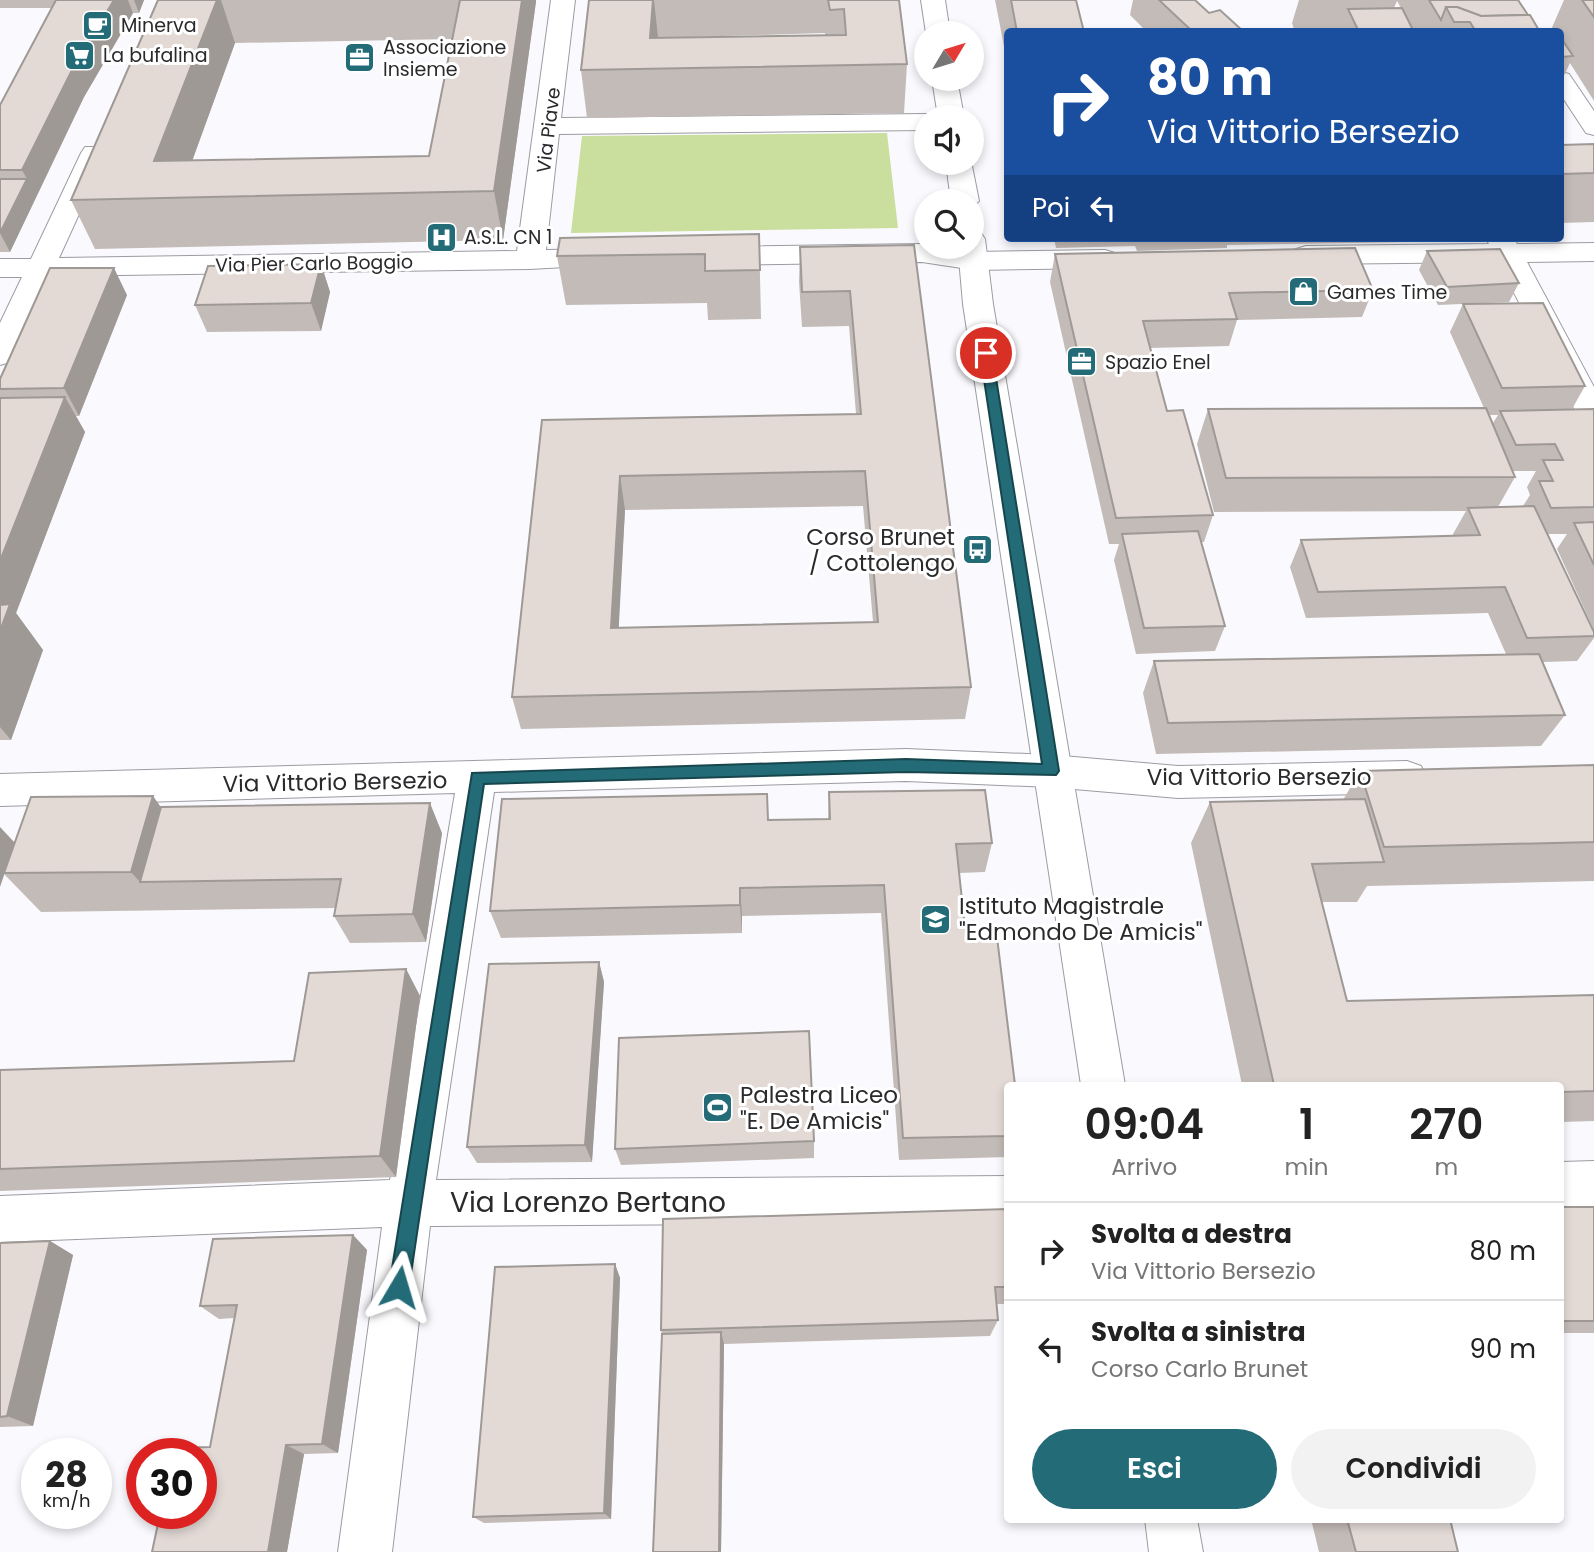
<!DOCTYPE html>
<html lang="it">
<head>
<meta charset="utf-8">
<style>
  :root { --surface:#fff; --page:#f2f2f2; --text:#222; --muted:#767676; --line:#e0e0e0; --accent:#236b77 }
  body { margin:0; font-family:Poppins,sans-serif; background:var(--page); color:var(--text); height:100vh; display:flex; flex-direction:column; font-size:26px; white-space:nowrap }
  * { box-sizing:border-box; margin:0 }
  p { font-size:23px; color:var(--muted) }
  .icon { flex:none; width:38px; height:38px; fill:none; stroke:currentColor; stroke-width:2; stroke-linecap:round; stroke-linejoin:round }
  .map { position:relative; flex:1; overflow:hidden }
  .side { position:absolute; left:1004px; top:1082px; width:560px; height:441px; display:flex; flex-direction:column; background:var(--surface); border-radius:7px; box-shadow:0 4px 10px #0003 }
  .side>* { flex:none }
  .banner { position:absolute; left:1004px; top:28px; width:560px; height:214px; border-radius:7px; box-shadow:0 4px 10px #0003; background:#1a4fa0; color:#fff; overflow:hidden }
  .needle { width:46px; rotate:52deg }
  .fabs { position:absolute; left:914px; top:21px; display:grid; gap:14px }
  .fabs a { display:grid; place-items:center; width:70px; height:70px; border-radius:50%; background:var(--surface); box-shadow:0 4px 10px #0003; font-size:35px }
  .speed { position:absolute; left:21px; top:1438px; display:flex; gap:14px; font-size:35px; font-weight:700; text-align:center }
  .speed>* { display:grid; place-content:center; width:91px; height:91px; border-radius:50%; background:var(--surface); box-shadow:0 4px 10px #0003; line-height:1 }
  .speed small { font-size:18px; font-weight:400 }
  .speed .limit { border:10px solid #d22; background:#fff; color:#111 }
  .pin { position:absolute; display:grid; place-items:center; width:60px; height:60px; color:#fff; margin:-30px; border:4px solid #fff; border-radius:50%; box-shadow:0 2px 7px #0007 }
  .me { position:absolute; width:77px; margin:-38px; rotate:7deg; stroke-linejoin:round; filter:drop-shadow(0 0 5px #0008) }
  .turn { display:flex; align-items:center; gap:24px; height:147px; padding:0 28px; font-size:32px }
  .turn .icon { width:91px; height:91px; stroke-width:2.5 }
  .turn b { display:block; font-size:49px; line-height:60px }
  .then { display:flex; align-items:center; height:66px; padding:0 28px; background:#0003; gap:14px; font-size:26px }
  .eta { display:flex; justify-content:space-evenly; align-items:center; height:119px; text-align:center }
  .eta b { font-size:42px; font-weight:600; line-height:49px }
  .button { display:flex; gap:14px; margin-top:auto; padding:14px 28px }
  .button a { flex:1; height:80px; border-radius:42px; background:var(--accent); color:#fff; font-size:28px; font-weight:600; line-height:80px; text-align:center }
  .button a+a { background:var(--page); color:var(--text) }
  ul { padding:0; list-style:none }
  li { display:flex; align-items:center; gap:21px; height:98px; padding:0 28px; border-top:2px solid var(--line) }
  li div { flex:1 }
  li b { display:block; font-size:26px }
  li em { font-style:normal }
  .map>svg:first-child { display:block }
</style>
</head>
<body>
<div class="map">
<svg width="1594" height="1552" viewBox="0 0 1594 1552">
  <rect width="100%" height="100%" fill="#fafafe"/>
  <!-- green -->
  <path fill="#cade9d" d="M887,133L898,228L571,233L582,136Z"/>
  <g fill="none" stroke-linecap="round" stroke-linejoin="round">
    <defs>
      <path id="pedestrian" d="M1561,72L1569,74L1594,111V135L1586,133L1561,95Z"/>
      <g id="minor">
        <path d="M551,0H575L561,118L926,114L936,117H926V130L559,134L546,250L609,249L619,252L623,258L619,264L530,269L51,276L15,355L11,362L0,365V323L22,277H0V259H31L81,153L85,147H103L107,153L59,258L517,251Z"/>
        <path d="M1486,238H1514L1517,244L1594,243V261L1527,262L1594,387V427L1583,424L1578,416L1498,262L1306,264L1296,261L1292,255L1296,249L1306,246L1489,244Z"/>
        <path d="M922,244L975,252L1105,250L1115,253L1119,259L1115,265L1105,268L975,270L922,262L708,265L698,262L694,256L698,250L708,247Z"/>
        <path d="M906,749L1051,755L1178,766L1407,761L1421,766L1426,777L1421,788L1407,793L1178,798L1051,787L906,781L494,792L436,1180L1008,1176V1222L430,1226L392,1552H338L382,1227L0,1242V1196L390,1180L455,793L0,806V774Z"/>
        <path d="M1594,1161V1207L1561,1208V1162Z"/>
      </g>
      <g id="tertiary">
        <path d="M921,0H945L950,33H926Z"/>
        <path d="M932,79H957L964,117H938Z"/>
        <path d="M971,161L979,201L971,208V201H951L946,163Z"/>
        <path d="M971,230L981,233L985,239L993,304L1125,1085H1081L963,304L958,247H971Z"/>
        <path d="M1145,1519H1197L1203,1552H1149Z"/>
      </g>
    </defs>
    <!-- pedestrian casing -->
    <use href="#pedestrian" stroke="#9b9ba3" stroke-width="2"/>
    <!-- minor casing -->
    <use href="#minor" stroke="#9b9ba3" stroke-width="2"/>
    <!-- tertiary casing -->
    <use href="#tertiary" stroke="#9b9ba3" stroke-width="2"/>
    <!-- pedestrian -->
    <use href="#pedestrian" fill="#fff" fill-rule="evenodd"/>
    <!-- minor -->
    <use href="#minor" fill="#fff" fill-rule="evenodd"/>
    <!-- tertiary -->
    <use href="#tertiary" fill="#fff" fill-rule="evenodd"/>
  </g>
  <!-- wall -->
  <g fill="#c3bbb8" fill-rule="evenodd">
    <path d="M0,0H144L139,13H133L84,97L10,252H0V105L52,8H0Z"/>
    <path d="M158,0H536L503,240L95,249L71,200ZM453,39L429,156L192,161L235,43Z"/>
    <path d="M589,0H899L907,64L904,113L587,118L581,70ZM825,33V35L658,38Z"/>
    <path d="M995,0H1076L1084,32H1008V67Z"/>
    <path d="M1133,0H1195L1209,13L1244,32H1147L1130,15Z"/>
    <path d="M1299,0H1518L1540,32H1295L1292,23ZM1397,1L1401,8H1394Z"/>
    <path d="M1564,0H1594V101L1570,63L1561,82V32H1550Z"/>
    <path d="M1594,144V222L1561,223V145Z"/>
    <path d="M759,234L761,319L708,320L707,303L566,305L557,256Z"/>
    <path d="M1054,238H1479L1477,241L1227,245V248L1137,251L1135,246L1056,248Z"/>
    <path d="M914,245L971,687L965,719L521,729L512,697L542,420L856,414L849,326L802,327L799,282L800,247ZM863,506L873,622L618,628L625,510Z"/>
    <path d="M1427,251L1519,283L1509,302L1438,305L1419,270Z"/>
    <path d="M1055,254L1373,290L1362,317L1237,320L1229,346L1150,348L1167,411L1213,515L1204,542H1201L1225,626L1215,651L1136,654L1114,560L1119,544H1109L1050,282Z"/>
    <path d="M321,264L330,292L321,331L207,332L195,305Z"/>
    <path d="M127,295L79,416H76L85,432L16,613L43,650L11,740H0V379Z"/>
    <path d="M1463,304L1585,386L1572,409H1594V630L1557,549L1567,534H1548L1594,632V638L1577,661L1543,662L1565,715L1541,746L1156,754L1143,693L1154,661L1506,654L1488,613L1306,618L1290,567L1301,540L1454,536L1453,534L1466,511L1214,512L1197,444L1208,409L1484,408L1450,332ZM1489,415H1498L1493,423ZM1513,471H1536L1527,487L1530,495L1523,506L1498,507L1515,477Z"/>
    <path d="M1594,765V881L1367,886L1357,902H1322L1347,1001L1594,995V1121L1561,1122V1085H1242L1191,843L1210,802L1343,800L1360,771Z"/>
    <path d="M829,792L992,843L985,872L959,873L966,937L1008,1085V1157L899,1160L881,913L742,916V933L501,938L490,911L768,820L828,819Z"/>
    <path d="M161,807L442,833L426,942L350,943L334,916L335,908L41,912L4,874L14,843Z"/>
    <path d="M599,962L604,982L592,1162L477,1163L467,1147Z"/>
    <path d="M406,969L420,996L396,1177L0,1191V1070L294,1061Z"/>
    <path d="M814,1141V1158L621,1165L615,1149Z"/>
    <rect x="1561" y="1207" width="33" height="126"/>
    <path d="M1008,1209V1304H997L998,1320L990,1336L724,1344L721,1552H653L662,1334L661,1330Z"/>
    <path d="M353,1235L367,1250L338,1453L304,1454L287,1552H152L210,1447L234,1318L219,1319L200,1306Z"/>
    <path d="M50,1241L73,1255L33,1426L0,1427V1243Z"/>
    <path d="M615,1264L620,1278L611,1519L484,1523L473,1517Z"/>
    <path d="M1311,1519H1450L1458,1552H1319Z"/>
  </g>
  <!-- shaded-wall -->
  <g fill="#9f9996">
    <path d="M114,0H128L133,13L84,97L10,252L0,233L27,179L22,170L72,70Z"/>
    <path d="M134,0H144L139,13Z"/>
    <path d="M217,0H221L235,43L179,197L154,161Z"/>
    <path d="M522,0H536V2L503,240L494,191Z"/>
    <path d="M653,0H654L658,37L650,38Z"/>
    <path d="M321,264L330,292L321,331L311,303Z"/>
    <path d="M114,268L127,295L79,416L64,388Z"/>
    <path d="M65,397L85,432L16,613L43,650L11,740L0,727V561Z"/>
    <path d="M620,476L625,510L617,661L611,628Z"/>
    <path d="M153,796L182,837L140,882L131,872Z"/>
    <path d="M430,803L442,833L426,942L413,914Z"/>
    <path d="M0,827L15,843L0,887Z"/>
    <path d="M740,888L742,916V933L740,905Z"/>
    <path d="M599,962L604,982L592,1162L585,1145Z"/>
    <path d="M406,969L420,996L396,1177L380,1156Z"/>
    <path d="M353,1235L367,1250L338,1453L322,1444Z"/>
    <path d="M50,1241L73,1255L33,1426L7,1416Z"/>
    <path d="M615,1264L620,1278L611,1519L604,1513Z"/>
    <path d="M721,1332L724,1344L721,1552H719Z"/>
    <path d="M286,1445L304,1454L287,1552H268Z"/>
  </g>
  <!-- building -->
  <g fill="#e3dad6" stroke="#9f9996" stroke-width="2" fill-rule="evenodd">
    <path d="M56,0H114L72,70L22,170H0V105Z"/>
    <path d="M158,0H217L154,161L429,156L460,0H522L494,191L71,200Z"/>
    <path d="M589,0H653L650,38L846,35L844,9L830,10L828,0H899L907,64L581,70Z"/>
    <path d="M1011,0H1076L1084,32H1017Z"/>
    <path d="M1159,0H1195L1209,13L1220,10L1244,32H1193Z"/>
    <path d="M1429,0H1518L1528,15L1481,16L1457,7H1446L1441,20Z"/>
    <path d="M1582,0H1594V17Z"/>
    <path d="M1446,7H1457L1481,16L1530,15L1540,32H1476L1470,22H1454Z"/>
    <path d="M1402,8L1414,32H1359L1348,9Z"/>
    <path d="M1561,41H1563L1573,56L1561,57Z"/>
    <path d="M1594,144V173L1561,174V145Z"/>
    <path d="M0,179H27L0,233Z"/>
    <path d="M759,234L760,270L705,271V254L557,256L560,238Z"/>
    <path d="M914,245L971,687L512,697L542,420L861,414L850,291L802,292L800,247ZM865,471L878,622L611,628L620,476Z"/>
    <path d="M1355,248L1373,290L1229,293L1237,319L1143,321L1167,411L1183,410L1213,515L1116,518L1055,254Z"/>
    <path d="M1500,249L1519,283L1447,287L1427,251Z"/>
    <path d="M321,264L311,303L195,305L208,266Z"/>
    <path d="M50,268H114L64,388L0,389V379Z"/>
    <path d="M1543,303L1585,386L1502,388L1463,304Z"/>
    <path d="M65,397L0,561V398Z"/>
    <path d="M1486,408L1515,477L1226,478L1208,409Z"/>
    <path d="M1594,409V507L1551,508L1539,481H1553L1543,460H1563L1555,444L1516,445L1500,411Z"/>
    <path d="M1534,506L1594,632V636L1527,638L1505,587L1318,592L1301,540L1480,535L1468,508Z"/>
    <path d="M1594,522V565L1574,523Z"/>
    <path d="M1198,531L1225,626L1144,628L1122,534Z"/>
    <path d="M10,604L0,631V605Z"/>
    <path d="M1539,654L1565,715L1168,723L1154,661Z"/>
    <path d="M1594,765V842L1384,847L1360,771Z"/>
    <path d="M985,790L992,843L956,844L966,937H997L1015,1085H1008V1136L903,1138L884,885L740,888V905L490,911L502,799L767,794L768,820L830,819L829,792Z"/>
    <path d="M153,796L131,872L4,873L31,797Z"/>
    <path d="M1365,799L1384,862L1312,864L1347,1001L1594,995V1091L1561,1092V1085H1274L1210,802Z"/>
    <path d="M430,803L413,914L334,916L341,879L140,882L161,807Z"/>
    <path d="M599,962L585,1145L467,1147L489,964Z"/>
    <path d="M406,969L380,1156L0,1169V1070L294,1061L309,973Z"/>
    <path d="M809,1031L814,1141L615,1149L619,1038Z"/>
    <rect x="1561" y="1207" width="33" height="114"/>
    <path d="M1008,1209V1287H995L998,1320L661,1330L663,1219Z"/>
    <path d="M353,1235L322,1444L286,1445L268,1552H152L160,1514H201V1454H172L174,1448L210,1447L237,1305L200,1306L213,1239Z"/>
    <path d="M50,1241L7,1416L0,1417V1243Z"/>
    <path d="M615,1264L604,1513L473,1517L495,1267Z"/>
    <path d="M721,1332L719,1552H653L662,1334Z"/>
    <path d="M1347,1519H1450L1458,1552H1356Z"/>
  </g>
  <!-- route -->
  <path fill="#236b77" stroke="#17464d" stroke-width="2" d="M986,348L992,353L1059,771L1056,775L906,772L484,784L409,1287L406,1294L399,1297L392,1294L389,1287L472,773L906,759L1042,764L980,353Z"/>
  <!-- icons -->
  <defs>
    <symbol id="cafe-square" viewBox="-11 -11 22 22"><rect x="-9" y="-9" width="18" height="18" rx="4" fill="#236b77" stroke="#fff"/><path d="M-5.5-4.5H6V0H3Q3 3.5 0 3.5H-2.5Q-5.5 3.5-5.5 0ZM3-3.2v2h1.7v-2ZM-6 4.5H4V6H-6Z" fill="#fff"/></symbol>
    <symbol id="supermarket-square" viewBox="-11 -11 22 22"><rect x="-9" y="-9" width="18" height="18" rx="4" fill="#236b77" stroke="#fff"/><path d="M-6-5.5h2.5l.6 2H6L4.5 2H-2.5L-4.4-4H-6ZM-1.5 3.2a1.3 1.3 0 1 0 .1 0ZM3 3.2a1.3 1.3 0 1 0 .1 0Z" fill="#fff"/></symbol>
    <symbol id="office-square" viewBox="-11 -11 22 22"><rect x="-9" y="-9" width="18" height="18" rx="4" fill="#236b77" stroke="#fff"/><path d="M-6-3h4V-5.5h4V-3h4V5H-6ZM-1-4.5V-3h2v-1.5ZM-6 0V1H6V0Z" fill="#fff"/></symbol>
    <symbol id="hospital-square" viewBox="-11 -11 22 22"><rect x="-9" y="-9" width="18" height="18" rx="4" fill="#236b77" stroke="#fff"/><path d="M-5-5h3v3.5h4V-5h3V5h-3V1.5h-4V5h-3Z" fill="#fff"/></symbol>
    <symbol id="shop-square" viewBox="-11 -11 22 22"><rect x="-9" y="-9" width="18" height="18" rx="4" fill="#236b77" stroke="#fff"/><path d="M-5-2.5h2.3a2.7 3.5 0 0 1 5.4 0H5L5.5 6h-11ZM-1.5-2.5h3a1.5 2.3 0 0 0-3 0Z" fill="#fff"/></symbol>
    <symbol id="bus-square" viewBox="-11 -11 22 22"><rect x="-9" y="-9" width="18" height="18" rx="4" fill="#236b77" stroke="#fff"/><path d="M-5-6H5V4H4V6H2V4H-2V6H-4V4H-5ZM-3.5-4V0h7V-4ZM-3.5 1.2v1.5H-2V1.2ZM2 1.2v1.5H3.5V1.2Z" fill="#fff"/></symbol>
    <symbol id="school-square" viewBox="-11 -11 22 22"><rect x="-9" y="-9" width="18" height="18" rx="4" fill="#236b77" stroke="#fff"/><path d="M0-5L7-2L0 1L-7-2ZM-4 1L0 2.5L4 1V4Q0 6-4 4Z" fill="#fff"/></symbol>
    <symbol id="stadium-square" viewBox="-11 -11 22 22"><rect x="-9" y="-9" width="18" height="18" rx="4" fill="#236b77" stroke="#fff"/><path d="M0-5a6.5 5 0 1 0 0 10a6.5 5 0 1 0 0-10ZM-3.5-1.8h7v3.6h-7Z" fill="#fff"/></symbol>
  </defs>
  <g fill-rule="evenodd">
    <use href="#cafe-square" x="80" y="8" width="35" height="35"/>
    <use href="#supermarket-square" x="62" y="38" width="35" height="35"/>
    <use href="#office-square" x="342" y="40" width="35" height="35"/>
    <use href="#hospital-square" x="424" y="220" width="35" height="35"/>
    <use href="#shop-square" x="1286" y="274" width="35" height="35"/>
    <use href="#office-square" x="1064" y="344" width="35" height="35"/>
    <use href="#bus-square" x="960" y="532" width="35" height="35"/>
    <use href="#school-square" x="918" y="902" width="35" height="35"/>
    <use href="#stadium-square" x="700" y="1090" width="35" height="35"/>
  </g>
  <g text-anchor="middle" stroke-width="6" stroke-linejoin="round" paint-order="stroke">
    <!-- far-poi labels -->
    <g font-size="19" fill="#2a2a2d" stroke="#fff" text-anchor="start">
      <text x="121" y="32">Minerva</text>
      <text x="383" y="54">Associazione<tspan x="383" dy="22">Insieme</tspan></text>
      <text x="103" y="62">La bufalina</text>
      <text x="464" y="244">A.S.L. CN 1</text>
      <text x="1327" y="299">Games Time</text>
      <text x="1105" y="369">Spazio Enel</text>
    </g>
    <!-- far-street labels -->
    <g font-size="19" fill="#2a2a2d" stroke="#fff">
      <text transform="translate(548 130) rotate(-83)" y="7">Via Piave</text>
      <text transform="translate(314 263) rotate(-1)" y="7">Via Pier Carlo Boggio</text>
    </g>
    <!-- poi labels -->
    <g font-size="23" fill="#2a2a2d" stroke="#fff" text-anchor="start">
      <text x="955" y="545" text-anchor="end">Corso Brunet<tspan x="955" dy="26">/ Cottolengo</tspan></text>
      <text x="959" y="914">Istituto Magistrale<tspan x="959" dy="26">"Edmondo De Amicis"</tspan></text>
      <text x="740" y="1103">Palestra Liceo<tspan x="740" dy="26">"E. De Amicis"</tspan></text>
    </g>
    <!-- street labels -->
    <g font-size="23" fill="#2a2a2d" stroke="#fff">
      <text x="1259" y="785">Via Vittorio Bersezio</text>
      <text transform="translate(335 782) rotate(-1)" y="8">Via Vittorio Bersezio</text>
    </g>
    <!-- near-street labels -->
    <g font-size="28" fill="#2a2a2d" stroke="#fff">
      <text x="588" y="1212">Via Lorenzo Bertano</text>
    </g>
  </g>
</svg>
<div class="fabs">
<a><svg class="needle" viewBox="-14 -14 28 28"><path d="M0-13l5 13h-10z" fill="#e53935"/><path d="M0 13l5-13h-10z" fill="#767676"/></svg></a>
<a><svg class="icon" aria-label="sound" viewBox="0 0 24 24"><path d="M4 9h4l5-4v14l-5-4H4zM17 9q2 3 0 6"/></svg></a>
<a><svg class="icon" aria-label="search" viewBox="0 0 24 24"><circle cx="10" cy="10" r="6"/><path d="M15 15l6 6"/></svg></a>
</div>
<div class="speed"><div>28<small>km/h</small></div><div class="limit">30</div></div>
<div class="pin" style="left:986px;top:353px;background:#d93025"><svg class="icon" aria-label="arrive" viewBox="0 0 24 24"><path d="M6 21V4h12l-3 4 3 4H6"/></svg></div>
<svg class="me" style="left:399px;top:1287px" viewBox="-20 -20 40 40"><path d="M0-17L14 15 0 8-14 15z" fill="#236b77" stroke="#fff" stroke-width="4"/></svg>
<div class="banner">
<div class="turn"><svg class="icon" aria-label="right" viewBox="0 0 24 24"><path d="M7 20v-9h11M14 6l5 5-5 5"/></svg><div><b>80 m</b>Via Vittorio Bersezio</div></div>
<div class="then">Poi<svg class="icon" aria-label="left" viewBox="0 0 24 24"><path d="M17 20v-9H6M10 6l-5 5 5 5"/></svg></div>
</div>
<section class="side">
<div class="eta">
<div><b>09:04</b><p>Arrivo</p></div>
<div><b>1</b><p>min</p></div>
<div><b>270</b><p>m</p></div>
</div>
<ul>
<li><svg class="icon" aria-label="right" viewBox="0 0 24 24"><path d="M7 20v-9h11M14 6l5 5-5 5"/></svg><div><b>Svolta a destra</b><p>Via Vittorio Bersezio</p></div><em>80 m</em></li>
<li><svg class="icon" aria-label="left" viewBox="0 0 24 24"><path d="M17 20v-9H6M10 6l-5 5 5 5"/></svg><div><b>Svolta a sinistra</b><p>Corso Carlo Brunet</p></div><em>90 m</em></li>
</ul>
<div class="button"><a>Esci</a><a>Condividi</a></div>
</section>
</div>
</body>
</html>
